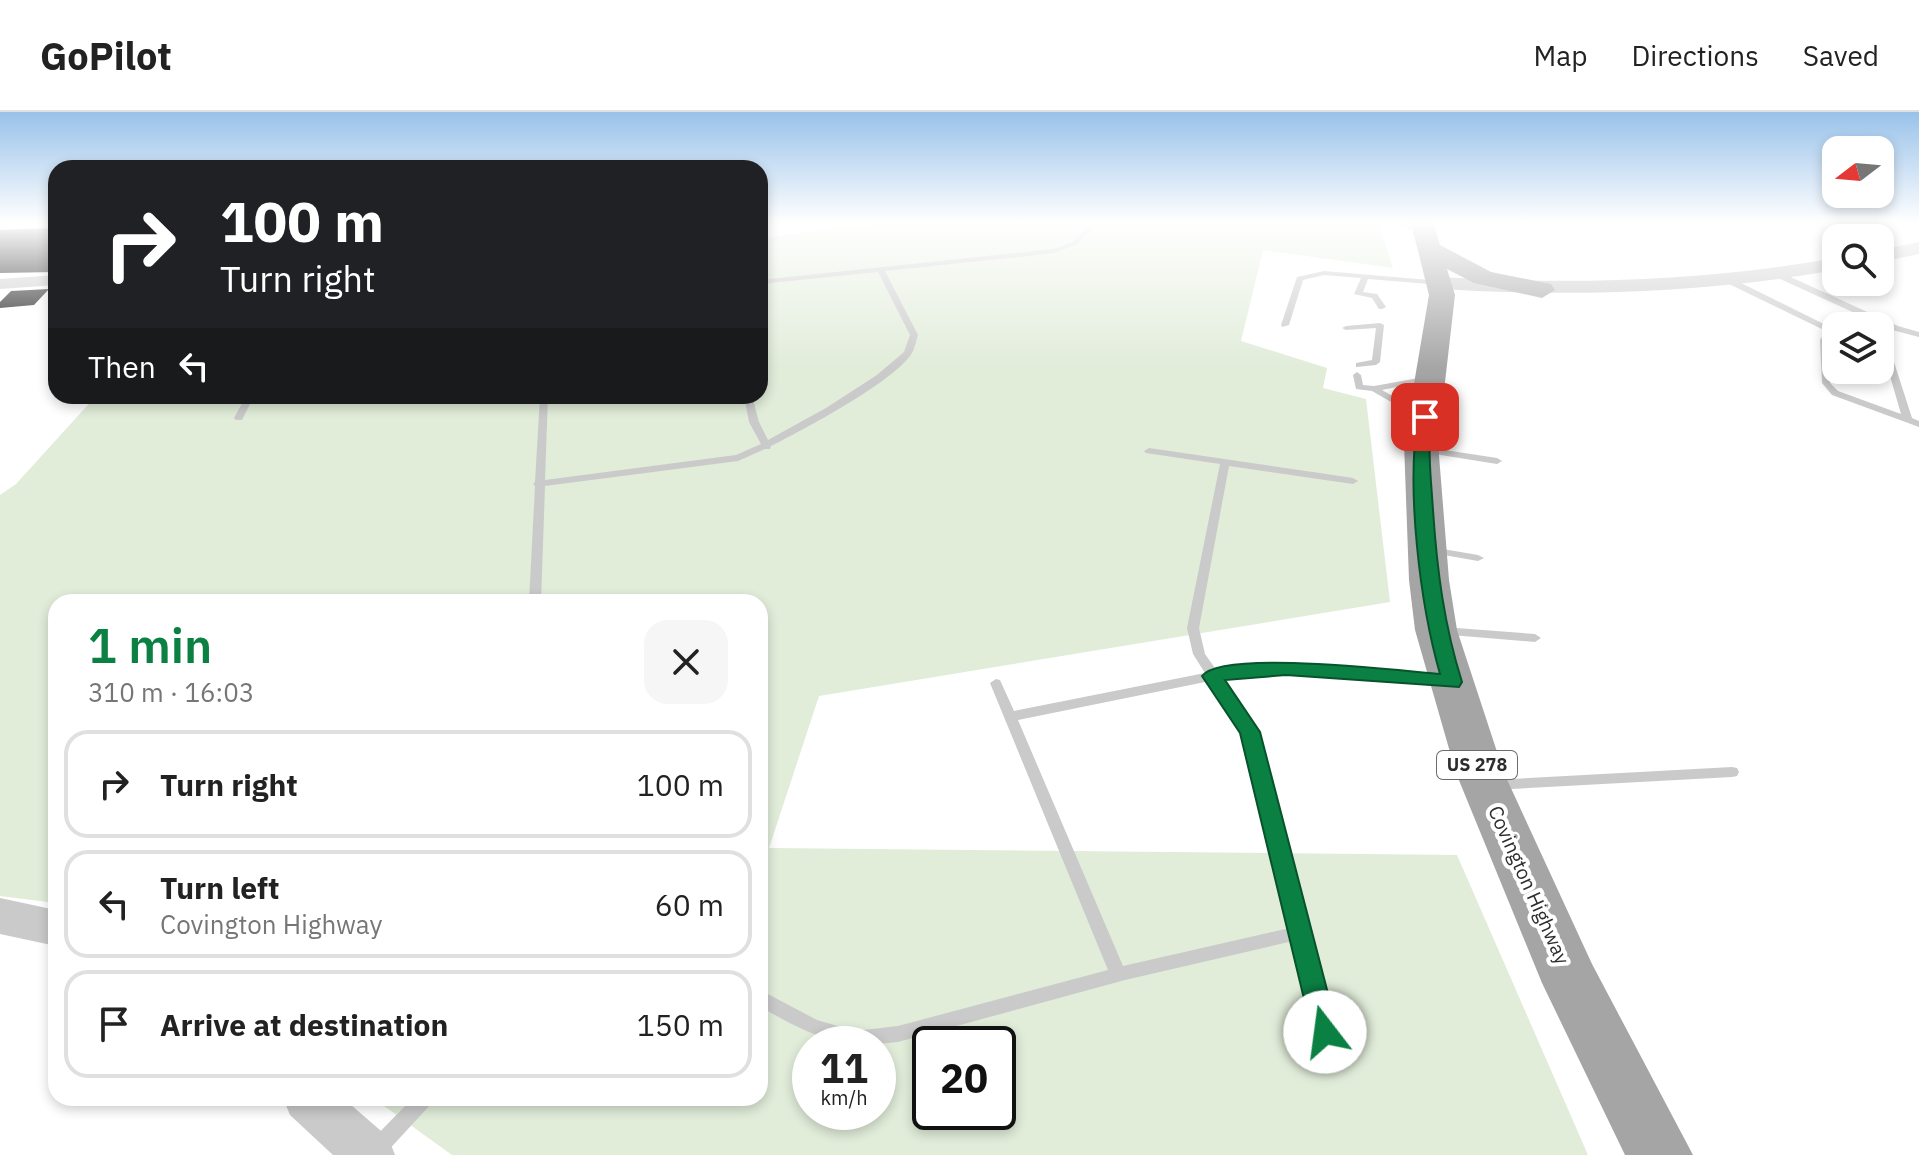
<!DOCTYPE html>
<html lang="en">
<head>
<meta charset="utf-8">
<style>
  :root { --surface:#fff; --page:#f6f6f6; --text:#222; --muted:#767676; --line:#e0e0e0; --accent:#0b8043 }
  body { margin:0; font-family:"IBM Plex Sans",sans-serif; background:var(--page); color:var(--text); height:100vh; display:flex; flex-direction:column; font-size:30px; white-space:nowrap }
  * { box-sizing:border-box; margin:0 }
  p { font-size:26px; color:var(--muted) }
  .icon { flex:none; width:44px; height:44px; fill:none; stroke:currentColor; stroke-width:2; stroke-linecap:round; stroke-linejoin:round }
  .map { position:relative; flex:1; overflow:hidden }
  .drawer { position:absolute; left:48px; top:482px; width:720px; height:512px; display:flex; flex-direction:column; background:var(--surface); border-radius:24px; box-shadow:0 4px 12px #0003 }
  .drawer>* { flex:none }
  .guide { position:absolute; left:48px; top:48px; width:720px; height:244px; border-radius:24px; box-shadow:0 4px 12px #0003; background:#202124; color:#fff; overflow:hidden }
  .needle { width:52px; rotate:254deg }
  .fabs { position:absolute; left:1822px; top:24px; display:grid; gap:16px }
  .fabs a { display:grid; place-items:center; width:72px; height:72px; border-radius:16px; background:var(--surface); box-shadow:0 4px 12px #0003; font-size:40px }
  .speed { position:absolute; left:792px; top:914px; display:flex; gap:16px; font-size:40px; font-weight:700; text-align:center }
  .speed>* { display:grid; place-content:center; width:104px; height:104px; border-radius:50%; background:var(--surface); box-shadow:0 4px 12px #0003; line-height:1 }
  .speed small { font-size:20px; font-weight:400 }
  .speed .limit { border:4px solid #111; border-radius:12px; background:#fff; color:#111 }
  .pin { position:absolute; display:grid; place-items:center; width:68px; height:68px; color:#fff; margin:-34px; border-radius:16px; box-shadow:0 4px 12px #0006 }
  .me { position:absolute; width:88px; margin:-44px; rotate:345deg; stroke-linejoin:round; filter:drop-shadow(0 0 6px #0008) }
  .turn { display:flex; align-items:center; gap:28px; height:168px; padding:0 40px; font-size:36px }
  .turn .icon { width:104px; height:104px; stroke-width:2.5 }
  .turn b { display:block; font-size:56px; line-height:68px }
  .then { display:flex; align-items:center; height:76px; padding:0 40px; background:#0003; gap:16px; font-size:30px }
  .round { display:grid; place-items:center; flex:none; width:84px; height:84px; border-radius:24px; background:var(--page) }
  .head { display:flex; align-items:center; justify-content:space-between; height:136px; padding:0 40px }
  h1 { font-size:48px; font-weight:600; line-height:60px; color:var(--accent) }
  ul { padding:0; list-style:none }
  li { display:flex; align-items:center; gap:24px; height:108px; margin:0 16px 12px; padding:0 24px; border:4px solid var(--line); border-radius:24px }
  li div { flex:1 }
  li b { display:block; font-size:30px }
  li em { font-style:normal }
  header { display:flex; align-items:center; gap:48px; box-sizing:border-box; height:112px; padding:0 40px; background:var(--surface); border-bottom:2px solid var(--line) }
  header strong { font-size:38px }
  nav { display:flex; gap:44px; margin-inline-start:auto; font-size:28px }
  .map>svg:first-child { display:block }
</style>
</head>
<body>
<header>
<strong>GoPilot</strong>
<nav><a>Map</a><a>Directions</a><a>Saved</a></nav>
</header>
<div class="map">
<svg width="1919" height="1043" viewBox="0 0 1919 1043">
  <rect width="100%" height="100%" fill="#fff"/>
  <!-- green -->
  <path fill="#e1ecd9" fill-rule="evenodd" d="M883,111H1379L1393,156L1263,138L1241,229L1327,256L1323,276L1366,287L1390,490L819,584L769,736L1457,743L1588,1043H452L373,986H760V490H56V791L0,784V383L16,372L96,284H760V126ZM810,932H878V1000H810ZM930,932H998V1000H930Z"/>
  <!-- building -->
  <g fill="#141414">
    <path d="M56,116V160L0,161V118Z"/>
    <path d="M49,177L34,193L0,196V190L11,179Z"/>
  </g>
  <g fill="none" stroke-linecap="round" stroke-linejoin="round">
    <!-- service -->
    <g fill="#cacaca" fill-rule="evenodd">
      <path d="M1092,111H1098L1077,132L1055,141L885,159L918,223C916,229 915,236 912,241C895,269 803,318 771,334L770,337H765L738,349L545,374L541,490H529L535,374L533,372L535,370L540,284H548L545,368L736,343L761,332L749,310L744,284H752L759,310L768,328L826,296L877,263L904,240L910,223L878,160L760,172V168L1054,137L1073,130Z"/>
      <path d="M1395,111H1403L1428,121L1423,122Z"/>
      <path d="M1324,159L1441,169L1445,171L1441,173L1368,167L1363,180L1377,182L1386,195L1382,197H1379L1372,186L1354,182L1361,166L1324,163L1303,168L1289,213L1282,215L1281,213L1297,165Z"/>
      <path d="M1778,162H1784L1898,214L1919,220V225L1892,218L1778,166Z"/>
      <path d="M1729,168H1735L1836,218V223L1832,222L1828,228L1830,271L1838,279L1901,302L1886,250L1880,246V240L1893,247L1912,306L1919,309V315L1832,283L1822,271L1820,228L1826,219L1729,172Z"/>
      <path d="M1380,211L1384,213L1380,250L1376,253L1356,255V251L1372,248L1376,216L1346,218L1342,216L1346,214Z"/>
      <path d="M1357,260L1361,263L1363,273L1374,274L1430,264V268L1382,278L1429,305L1424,308L1421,307L1372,279L1356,277L1353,263Z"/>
      <path d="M246,284H254L242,308H236L234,306Z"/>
      <path d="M1425,335L1497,346L1502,349L1497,352L1422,340V336Z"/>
      <path d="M1149,336L1353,366L1358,369L1353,372L1229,354L1199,516L1205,542L1217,559L1253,552L1445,565L1451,569L1445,573L1253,560L1222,567L1257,620L1334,920L1331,926L1325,928L1319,926L1316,920L1293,829L1125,868L898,930C836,937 813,924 760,895V878L817,908L855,919L898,914L1108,858L990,571L996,567L1000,568L1014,599L1205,561L1193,542L1187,516L1220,352L1146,341L1144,339ZM1210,569L1244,621L1290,816L1123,854L1018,608Z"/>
      <path d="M1431,435L1478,443L1484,446L1478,449L1427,440L1426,438Z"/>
      <path d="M1443,515L1535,522L1541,526L1535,530L1439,522L1437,519L1439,516Z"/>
      <path d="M1732,655L1737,656L1739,660L1737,664L1732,665L1492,678L1487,677L1485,673L1487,669L1492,668Z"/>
      <path d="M413,986H434L431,992L384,1043H362L364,1036Z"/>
    </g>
    <!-- minor -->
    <path fill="#cacaca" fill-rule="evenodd" d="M56,163V173L0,177V167Z"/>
    <!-- tertiary -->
    <g fill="#cacaca" fill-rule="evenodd">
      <path d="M1919,130V142L1880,150V138Z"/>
      <path d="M1836,146V158C1704,181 1574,185 1441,177L1431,171L1441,165C1574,173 1704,169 1836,146Z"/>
      <path d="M0,786L56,798V834L0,822Z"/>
      <path d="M283,986H343L388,1025L395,1043H333L290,1003Z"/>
    </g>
    <!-- primary -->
    <path fill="#a5a5a5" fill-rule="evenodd" d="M1411,111H1433L1440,133L1491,160L1551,172L1555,178L1542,186L1474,171L1447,157L1455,183L1438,331L1449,468L1457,518L1504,661L1592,852L1693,1043H1625L1542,871L1456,661L1415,518L1409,468L1404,331L1429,183Z"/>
  </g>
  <!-- sky -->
  <linearGradient id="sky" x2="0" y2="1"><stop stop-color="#99c2ea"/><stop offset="0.43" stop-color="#fff"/><stop offset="1" stop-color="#fff" stop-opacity="0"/></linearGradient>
  <rect width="1919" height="257" fill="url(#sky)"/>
  <!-- route -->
  <path fill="#0b8043" stroke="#07532c" stroke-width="2" d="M1425,301L1432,305C1427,336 1431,367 1433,398C1437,458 1444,513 1462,570L1459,575L1286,563L1225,568L1260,620L1338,920L1334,929L1325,932L1316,929L1312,920L1240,621L1202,564C1222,537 1402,559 1440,562C1420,492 1406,377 1418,305Z"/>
  <g text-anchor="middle" stroke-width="8" stroke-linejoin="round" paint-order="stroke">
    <!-- shield labels -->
    <rect fill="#fff" stroke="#6c6c6c" stroke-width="2" x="1437" y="639" width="80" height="28" rx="6"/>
    <g font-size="18" font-weight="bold" fill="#2d2d2d">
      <text x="1477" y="659">US 278</text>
    </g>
    <!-- street labels -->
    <g font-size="20" fill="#2d2d2d" stroke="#fff">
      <text transform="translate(1529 773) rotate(66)" y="7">Covington Highway</text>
    </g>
  </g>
</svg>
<div class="fabs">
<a><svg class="needle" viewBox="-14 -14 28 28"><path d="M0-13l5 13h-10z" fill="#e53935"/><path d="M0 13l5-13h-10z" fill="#767676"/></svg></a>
<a><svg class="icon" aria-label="search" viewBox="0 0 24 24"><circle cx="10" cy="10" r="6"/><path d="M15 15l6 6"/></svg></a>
<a><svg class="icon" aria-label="layers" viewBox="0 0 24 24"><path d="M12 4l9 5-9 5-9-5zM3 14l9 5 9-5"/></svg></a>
</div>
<div class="speed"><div>11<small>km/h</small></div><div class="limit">20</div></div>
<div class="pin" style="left:1425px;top:305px;background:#d93025"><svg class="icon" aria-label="arrive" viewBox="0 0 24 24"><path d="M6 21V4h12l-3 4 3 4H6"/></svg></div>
<svg class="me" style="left:1325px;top:920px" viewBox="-20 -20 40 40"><circle r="19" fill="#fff"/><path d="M0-13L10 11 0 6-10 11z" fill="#0b8043"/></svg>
<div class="guide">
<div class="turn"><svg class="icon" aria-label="right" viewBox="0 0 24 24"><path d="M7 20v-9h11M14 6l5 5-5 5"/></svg><div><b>100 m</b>Turn right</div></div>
<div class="then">Then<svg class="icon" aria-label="left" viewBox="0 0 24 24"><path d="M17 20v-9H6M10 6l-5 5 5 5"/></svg></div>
</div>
<section class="drawer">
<div class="head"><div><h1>1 min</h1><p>310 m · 16:03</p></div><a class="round"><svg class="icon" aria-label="close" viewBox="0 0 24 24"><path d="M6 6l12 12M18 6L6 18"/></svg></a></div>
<ul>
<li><svg class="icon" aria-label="right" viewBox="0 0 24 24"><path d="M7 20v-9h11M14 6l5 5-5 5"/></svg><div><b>Turn right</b></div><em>100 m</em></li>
<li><svg class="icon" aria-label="left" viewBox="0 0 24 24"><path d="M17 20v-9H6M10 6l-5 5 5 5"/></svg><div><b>Turn left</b><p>Covington Highway</p></div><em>60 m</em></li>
<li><svg class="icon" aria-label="arrive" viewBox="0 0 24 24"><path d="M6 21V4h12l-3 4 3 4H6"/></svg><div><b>Arrive at destination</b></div><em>150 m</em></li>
</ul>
</section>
</div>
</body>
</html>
